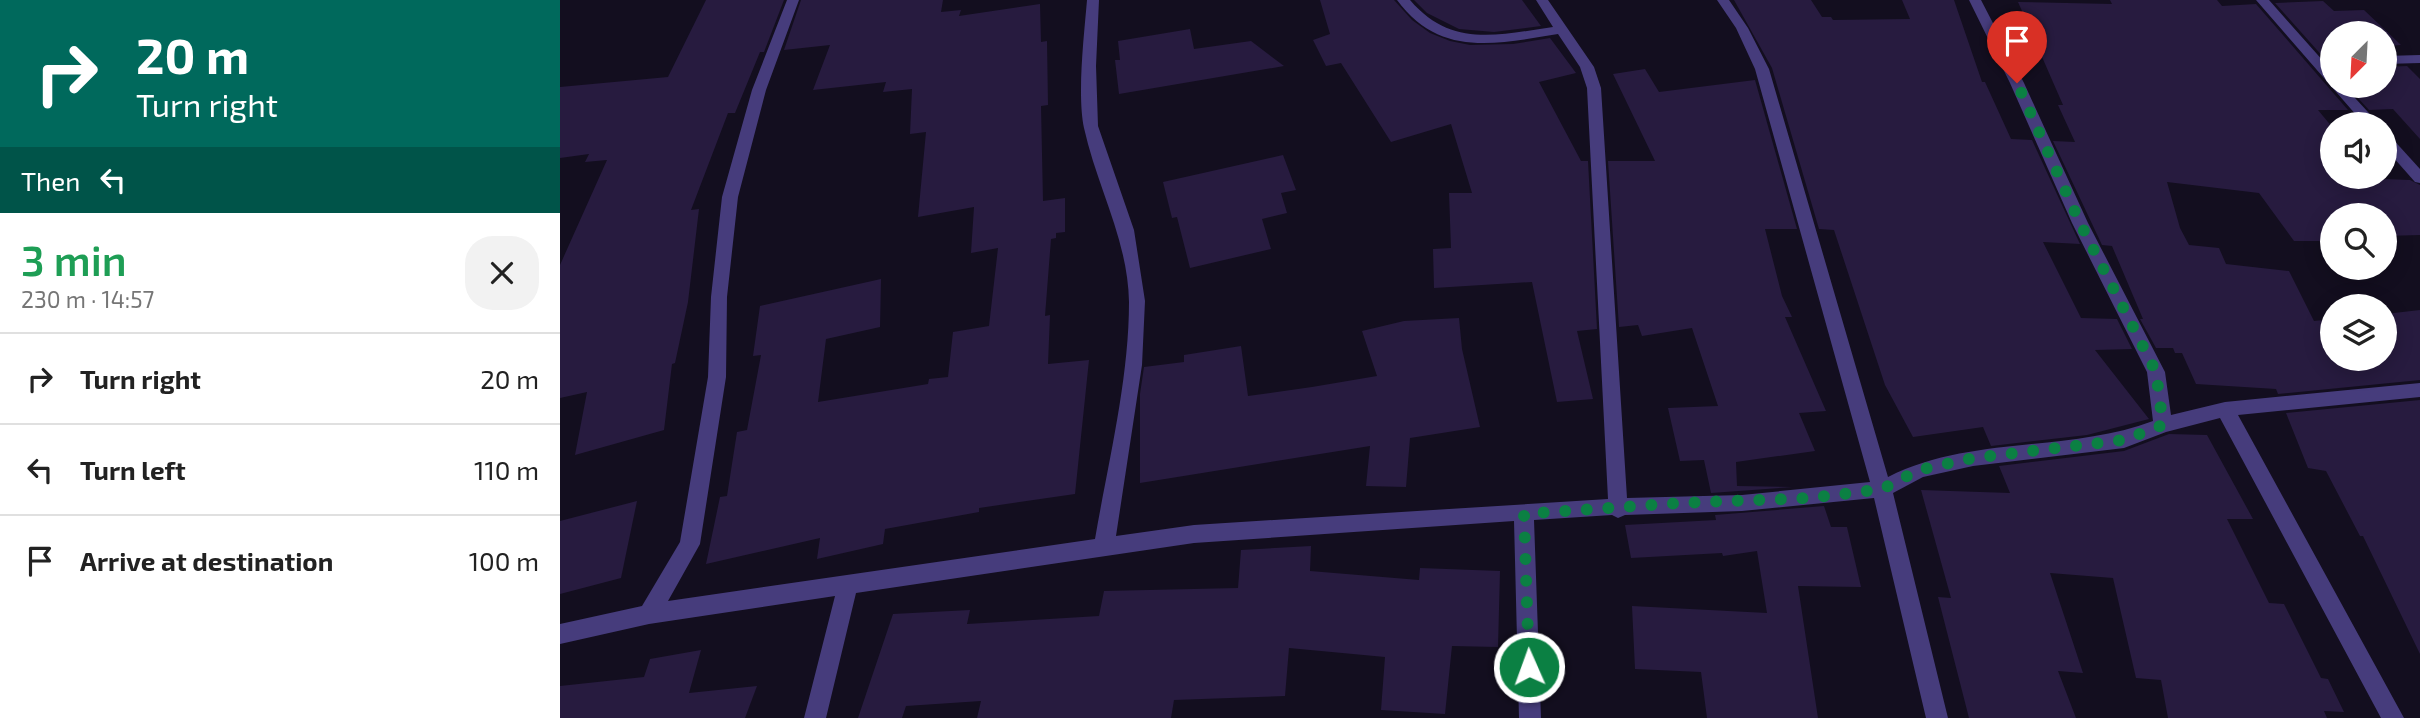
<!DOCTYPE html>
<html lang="en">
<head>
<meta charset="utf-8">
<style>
  :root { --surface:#fff; --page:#f2f2f2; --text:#222; --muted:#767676; --line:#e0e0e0 }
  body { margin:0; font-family:"Exo 2",sans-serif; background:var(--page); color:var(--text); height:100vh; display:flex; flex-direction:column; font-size:26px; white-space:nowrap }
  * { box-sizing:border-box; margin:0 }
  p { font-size:23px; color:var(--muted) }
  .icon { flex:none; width:38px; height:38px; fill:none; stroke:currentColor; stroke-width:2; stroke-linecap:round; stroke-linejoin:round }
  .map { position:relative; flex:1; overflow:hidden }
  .drawer { display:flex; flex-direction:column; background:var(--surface); width:560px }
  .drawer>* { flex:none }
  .hud { background:#00695c; color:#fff; overflow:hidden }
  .needle { width:46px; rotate:204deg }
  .fabs { position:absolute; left:1760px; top:21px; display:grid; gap:14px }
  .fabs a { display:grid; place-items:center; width:77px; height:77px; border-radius:50%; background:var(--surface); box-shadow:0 4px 18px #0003; font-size:35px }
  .pin { position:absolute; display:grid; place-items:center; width:60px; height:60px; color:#fff; margin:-72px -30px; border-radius:50% 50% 50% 0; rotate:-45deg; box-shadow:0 0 7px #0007 }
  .pin .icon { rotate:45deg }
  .me { position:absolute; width:77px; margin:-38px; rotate:358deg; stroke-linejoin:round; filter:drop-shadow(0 0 5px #0008) }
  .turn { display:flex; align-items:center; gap:24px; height:147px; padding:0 21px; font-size:32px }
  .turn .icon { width:91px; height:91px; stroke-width:2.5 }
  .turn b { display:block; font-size:49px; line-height:60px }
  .then { display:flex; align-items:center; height:66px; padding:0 21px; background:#0003; gap:14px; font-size:26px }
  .round { display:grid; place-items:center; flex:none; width:74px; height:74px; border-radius:28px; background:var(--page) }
  .headline { display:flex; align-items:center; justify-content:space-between; height:119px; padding:0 21px }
  h1 { font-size:42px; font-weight:600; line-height:52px; color:#1e9e55 }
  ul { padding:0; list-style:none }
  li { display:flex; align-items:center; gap:21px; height:91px; padding:0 21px; border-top:2px solid var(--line) }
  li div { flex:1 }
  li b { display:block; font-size:26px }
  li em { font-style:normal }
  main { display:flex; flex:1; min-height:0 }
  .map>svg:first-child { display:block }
</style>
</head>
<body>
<main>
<section class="drawer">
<div class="hud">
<div class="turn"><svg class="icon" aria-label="right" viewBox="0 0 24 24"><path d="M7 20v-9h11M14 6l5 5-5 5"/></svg><div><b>20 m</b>Turn right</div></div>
<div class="then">Then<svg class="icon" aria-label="left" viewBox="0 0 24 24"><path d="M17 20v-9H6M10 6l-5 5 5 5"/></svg></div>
</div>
<div class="headline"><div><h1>3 min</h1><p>230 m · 14:57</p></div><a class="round"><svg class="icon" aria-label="close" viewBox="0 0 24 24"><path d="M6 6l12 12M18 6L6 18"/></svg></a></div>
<ul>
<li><svg class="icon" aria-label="right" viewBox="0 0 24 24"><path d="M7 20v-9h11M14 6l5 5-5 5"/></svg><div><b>Turn right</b></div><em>20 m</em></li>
<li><svg class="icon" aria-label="left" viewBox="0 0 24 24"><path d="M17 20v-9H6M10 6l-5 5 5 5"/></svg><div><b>Turn left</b></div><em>110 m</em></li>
<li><svg class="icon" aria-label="arrive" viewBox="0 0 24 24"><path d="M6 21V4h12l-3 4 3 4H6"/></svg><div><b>Arrive at destination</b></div><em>100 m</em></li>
</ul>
</section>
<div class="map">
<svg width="1860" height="718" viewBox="0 0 1860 718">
  <rect width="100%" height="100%" fill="#130e1f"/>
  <!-- building -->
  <g fill="#271b3f">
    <path d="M146,0H224L204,52H200L175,113H168L131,210L139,209L128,302L115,363L112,364L104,430L15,455L27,392L0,398V265L47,160L25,162L29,154L0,158V87L108,77Z"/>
    <path d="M241,0H383L381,12L401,10L399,16L480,4L481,42L487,41L488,105L481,106L483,201L505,198V232L496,233V238L491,239L485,316L490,315L488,364L529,360L515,494L419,508V512L325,529L323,544L257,559L260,538L146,564L160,497L167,496L177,432L187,430L201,355L193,356L200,306L321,279L320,327L266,339L258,402L368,384L369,379L388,377L393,332L429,326L438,248L411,253L414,207L358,217L366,132L350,134L352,89L323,92L326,82L253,90L270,45L224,50Z"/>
    <path d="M760,0H834L852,20L870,33L890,41L910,45L953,44L990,38L1016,73L979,82L1021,161H1028L1037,329L1017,331L1033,399L997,402L972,282L874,288L873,249L891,248L889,193H912L891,124L831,142L781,63L766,66L753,40L770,34Z"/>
    <path d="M854,0H962L981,26L934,32L899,29L867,13Z"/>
    <path d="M1174,0H1251L1262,17H1271L1273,20L1350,19L1342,0H1394L1422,82H1425L1451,139L1472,140L1520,244L1483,242L1521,318L1557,319L1572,349L1535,350L1589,419L1527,435L1431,446L1423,427L1353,437L1325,385L1274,230L1259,229L1212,68Z"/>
    <path d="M1550,0H1657L1662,6L1696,4L1788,110H1758L1773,128V177L1850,180L1860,185V235L1825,236V215H1773V241H1734L1699,193L1607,182L1620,228L1629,245L1659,248L1666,264L1729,271L1754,321L1773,319V359H1825V314L1860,310V380L1718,394L1716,389L1636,384L1622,353H1615L1613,348H1596L1580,319H1583L1552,246L1542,245L1493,141L1515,142L1498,105H1503L1458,2L1552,4Z"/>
    <path d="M1763,1L1774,11L1804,10L1841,45L1827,46L1834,53H1825V33H1773V68L1715,3Z"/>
    <path d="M630,29L634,49L691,41L724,66L559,94L555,60H560L558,41Z"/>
    <path d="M1847,66L1860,79V139L1833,109L1809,110L1787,86H1825V67Z"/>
    <path d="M1085,69L1099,92L1195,80L1237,229H1205L1222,296L1232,317H1225L1266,411L1239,413L1255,451L1176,462L1177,486L1233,487L1151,493L1144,460L1120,461L1108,408L1158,406L1132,328L1082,336L1078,325L1059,327L1048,161H1095L1053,74Z"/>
    <path d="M723,155L736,190L721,193L727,213L702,219L711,249L630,268L617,217L612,218L603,182Z"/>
    <path d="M899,318L902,349L920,427L850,438L846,487L806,486L810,446L580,483V394L584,367L624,362V355L681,346L688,396L752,387L817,376L802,331L844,321Z"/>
    <path d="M1860,400V654L1803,536H1800L1766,471L1748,468L1726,413Z"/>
    <path d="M1609,434L1647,435L1693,519H1667L1709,603L1724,604L1761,678L1768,679L1784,712L1764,711L1767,718H1608L1601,680L1576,678L1553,578L1490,573L1523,673L1498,671L1516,718H1409L1378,597L1391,598L1361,490L1450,493L1439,466L1564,451Z"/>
    <path d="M77,501L61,578L0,594V521Z"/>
    <path d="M1264,506L1271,527H1287L1301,587L1238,586L1258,718H1147L1141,672L1075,669L1072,606L1207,613L1197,551L1163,556L1162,553L1071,558L1065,525L1156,520L1155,515Z"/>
    <path d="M751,546L750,571L859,580L860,568L940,571L938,647L892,646L885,714L821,710L825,657L729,648L725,696L614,700L611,718H417L421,701L346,706L342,718H298L333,614L410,610L407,624L539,616L544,591L678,588L681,550Z"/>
    <path d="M141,650L129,693L197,686L185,718H0V686L84,677L90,659Z"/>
  </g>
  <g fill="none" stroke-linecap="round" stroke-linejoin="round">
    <!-- street -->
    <g fill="#463c7c" fill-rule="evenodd">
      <path d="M227,0H239L206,90L178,197L167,297L166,377L140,544L108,601L535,539C548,463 569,380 569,302C568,240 537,187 524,128C517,94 524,36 527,0H539L536,66L538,126L574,230L585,301L582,365L556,536L634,525L1048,499L1027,88L1020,67L998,34C936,44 880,58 837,0H850C891,48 937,35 993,27L976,0H988L1034,67L1041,88L1067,498L1182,495L1310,482L1195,69L1176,28L1157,0H1169L1188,28L1209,69L1328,477C1411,435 1508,453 1593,421L1587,372L1512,223L1450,83L1409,0H1421L1464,83L1528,223L1605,372L1611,415L1665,402L1860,383V397L1678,415L1844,718H1821L1660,418L1606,432L1564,448L1413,466L1363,477L1333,493L1388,718H1366L1314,498L1182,511L1065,515L1058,518L1052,515L974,520L981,718H959L954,521L634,543L296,593L266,718H244L275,596L89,624L0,644V624L82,606L120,542L148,377L151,297L162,197L192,90Z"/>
      <path d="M1696,0H1709L1773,72V86H1784L1819,124H1804Z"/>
      <path d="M1860,55V63L1825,64V56Z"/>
      <path d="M1825,134L1830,136L1860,169V183L1855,182L1825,148Z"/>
    </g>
  </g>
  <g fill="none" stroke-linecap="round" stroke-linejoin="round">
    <!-- route -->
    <path stroke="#0b8043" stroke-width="12" stroke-dasharray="0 21.6" d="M969,667L964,514L1120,503L1251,498L1322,489L1359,470L1413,458L1564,440L1603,425L1596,372L1520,223L1457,83"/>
  </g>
</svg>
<div class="fabs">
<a><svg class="needle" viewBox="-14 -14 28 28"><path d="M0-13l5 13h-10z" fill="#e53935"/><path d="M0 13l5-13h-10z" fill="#767676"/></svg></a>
<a><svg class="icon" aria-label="sound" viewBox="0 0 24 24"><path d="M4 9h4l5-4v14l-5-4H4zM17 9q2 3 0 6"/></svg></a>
<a><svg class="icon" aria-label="search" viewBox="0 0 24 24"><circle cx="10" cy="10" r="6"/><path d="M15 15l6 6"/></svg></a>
<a><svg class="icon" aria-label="layers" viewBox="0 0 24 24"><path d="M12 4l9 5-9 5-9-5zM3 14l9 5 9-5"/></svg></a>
</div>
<div class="pin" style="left:1457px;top:83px;background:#d93025"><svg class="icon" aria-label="arrive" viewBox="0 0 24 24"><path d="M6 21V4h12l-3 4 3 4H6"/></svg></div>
<svg class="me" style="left:969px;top:667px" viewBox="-20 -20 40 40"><circle r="17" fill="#0b8043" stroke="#fff" stroke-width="3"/><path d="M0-11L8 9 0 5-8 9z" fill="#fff"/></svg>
</div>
</main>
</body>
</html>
